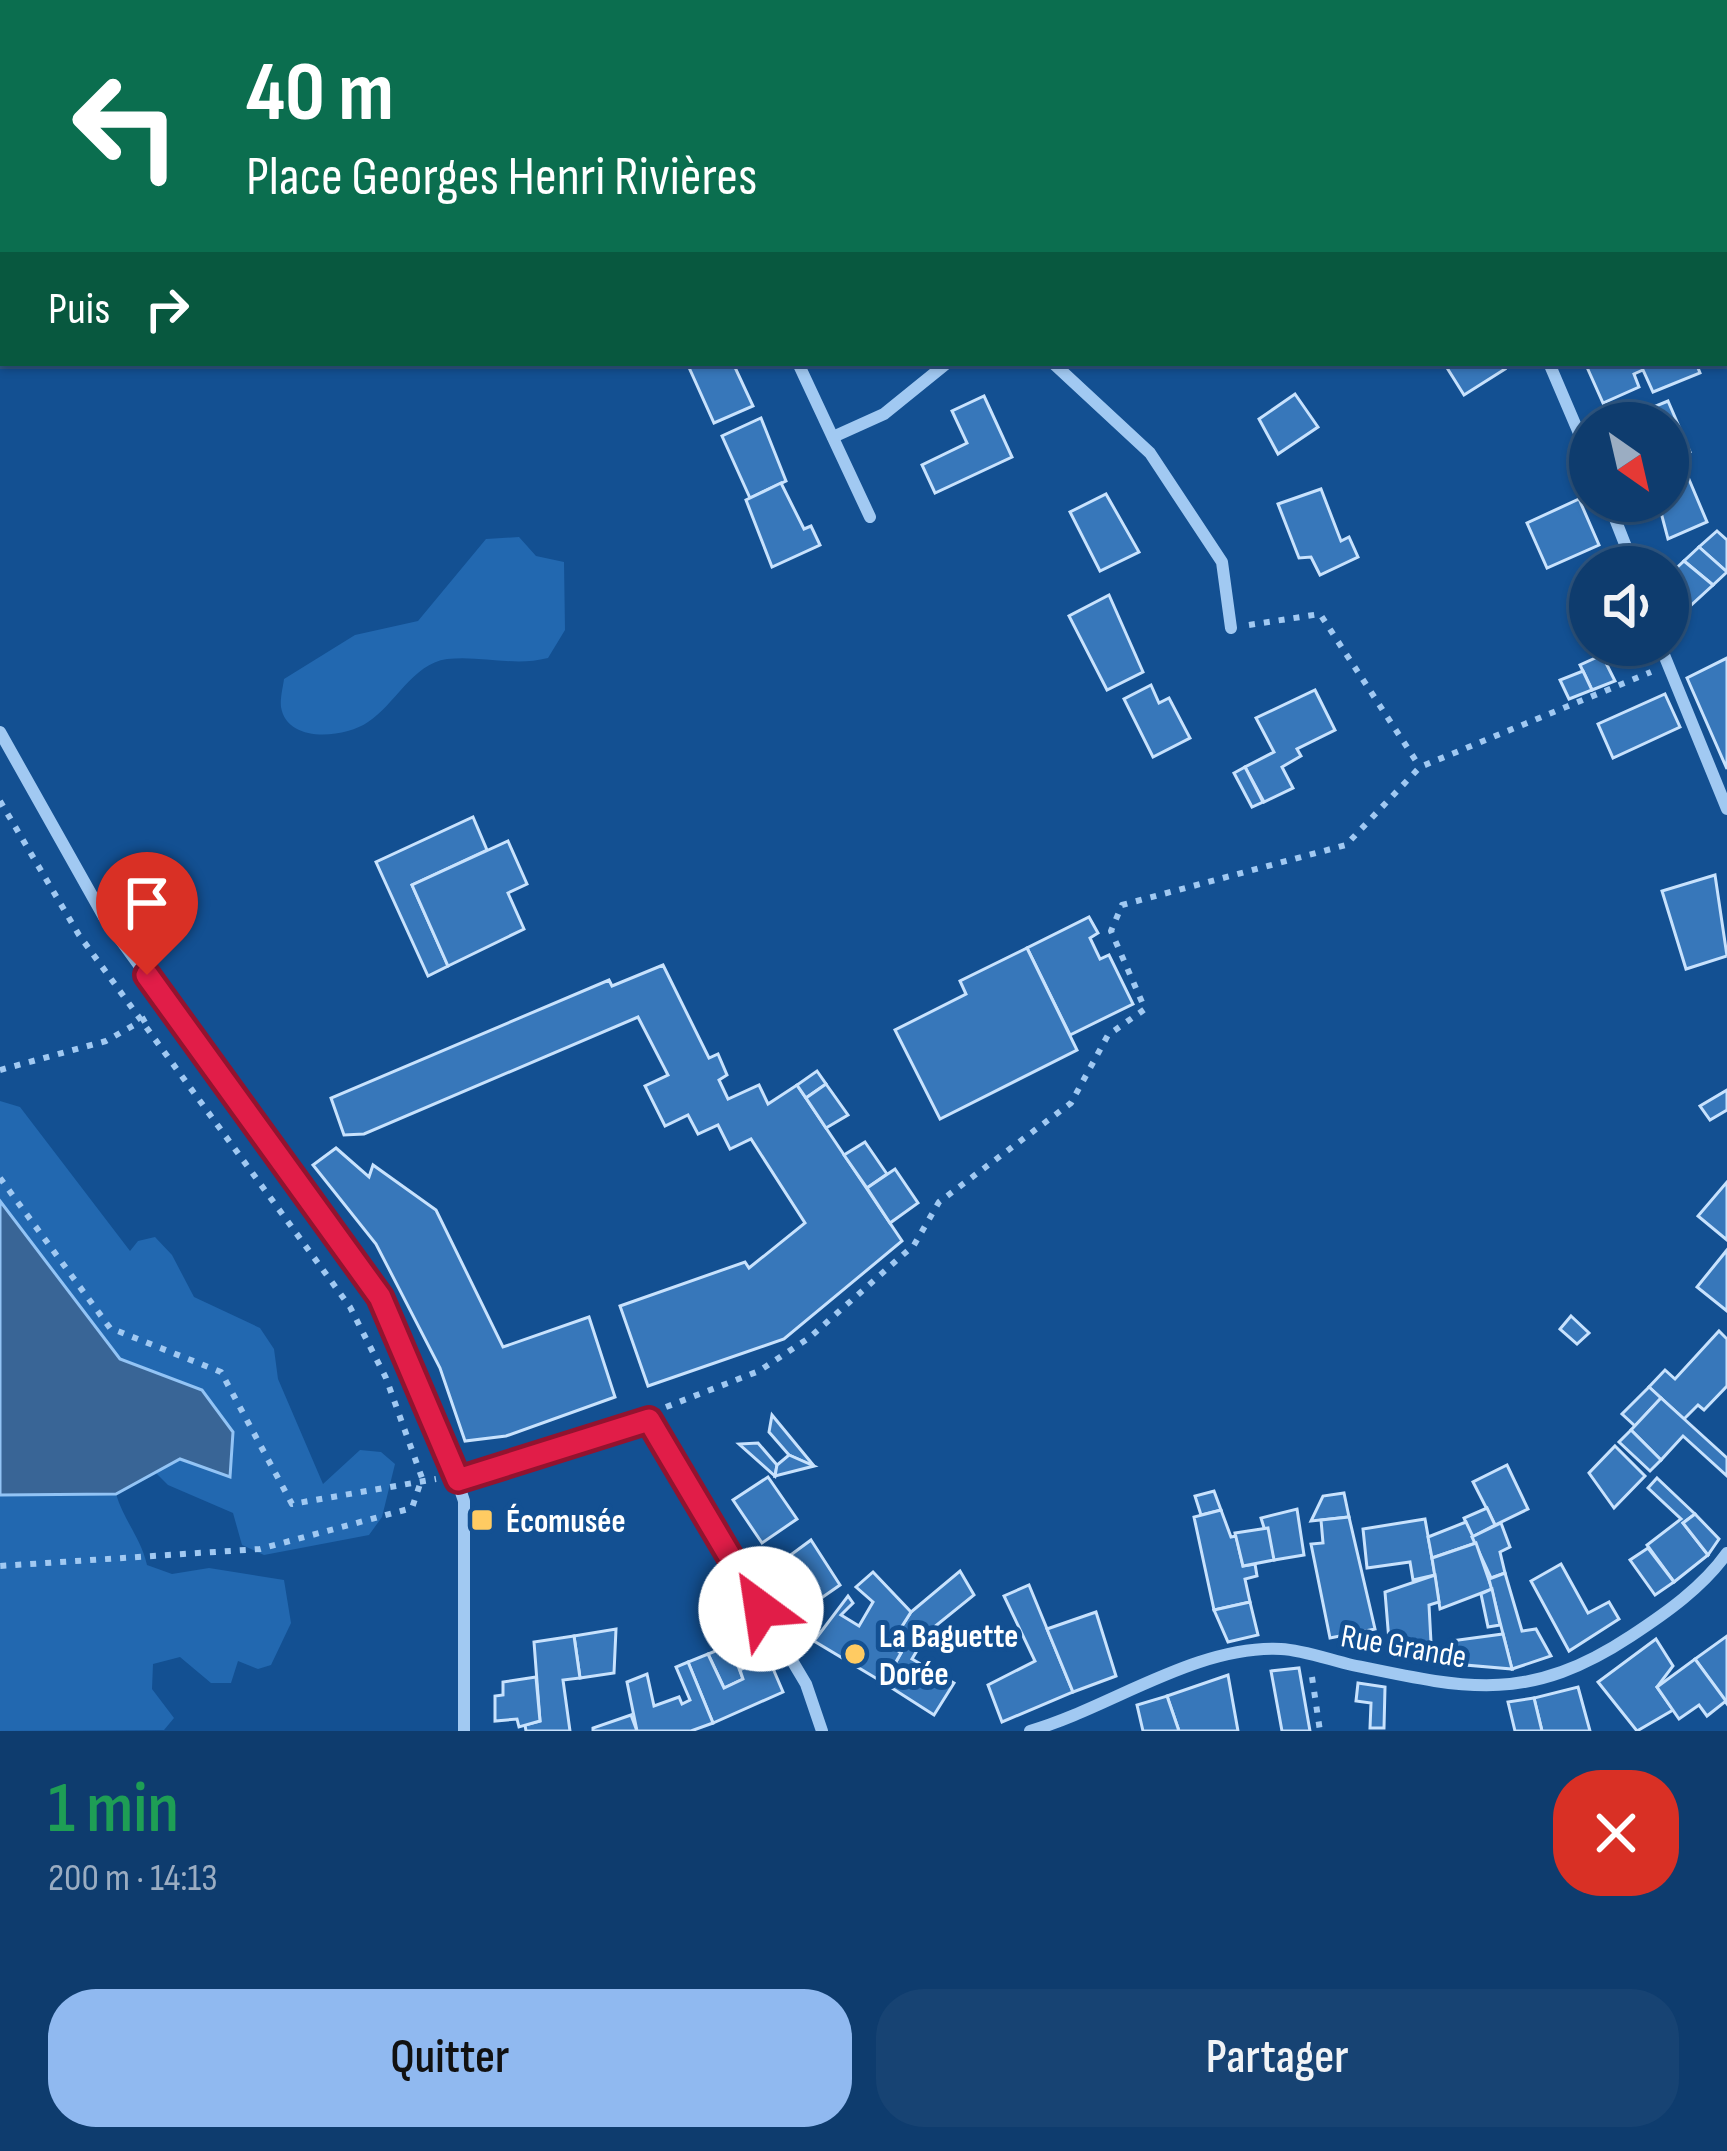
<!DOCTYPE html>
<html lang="fr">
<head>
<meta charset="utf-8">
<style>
  :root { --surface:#0e3c6e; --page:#174373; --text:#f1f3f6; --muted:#9badc2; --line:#2e5681; --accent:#90b9f0 }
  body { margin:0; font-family:"Sofia Sans Condensed",sans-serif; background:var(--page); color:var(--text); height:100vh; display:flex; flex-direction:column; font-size:45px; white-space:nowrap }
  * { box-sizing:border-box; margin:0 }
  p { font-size:39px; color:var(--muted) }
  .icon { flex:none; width:66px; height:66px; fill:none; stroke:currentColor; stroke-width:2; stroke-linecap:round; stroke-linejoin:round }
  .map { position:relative; height:1731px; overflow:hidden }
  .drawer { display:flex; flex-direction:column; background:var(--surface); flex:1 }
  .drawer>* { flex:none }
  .top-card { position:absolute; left:0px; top:0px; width:1728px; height:366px; box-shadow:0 3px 9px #0004,0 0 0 3px var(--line); background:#0b6e4f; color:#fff; overflow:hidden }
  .needle { width:78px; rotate:146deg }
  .fabs { position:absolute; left:1569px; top:402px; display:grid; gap:24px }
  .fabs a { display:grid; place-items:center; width:120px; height:120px; border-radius:50%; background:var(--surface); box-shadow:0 3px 9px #0004,0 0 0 3px var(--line); font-size:60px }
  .pin { position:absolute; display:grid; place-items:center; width:102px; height:102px; color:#fff; margin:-123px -51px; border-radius:50% 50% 50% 0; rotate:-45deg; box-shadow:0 0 12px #0007 }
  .pin .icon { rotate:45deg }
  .me { position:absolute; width:132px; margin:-66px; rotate:329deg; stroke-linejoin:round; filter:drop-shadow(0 0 9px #0008) }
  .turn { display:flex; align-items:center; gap:42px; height:252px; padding:0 48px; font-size:54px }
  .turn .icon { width:156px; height:156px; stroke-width:2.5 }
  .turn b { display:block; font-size:84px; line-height:102px }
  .then { display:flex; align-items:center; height:114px; padding:0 48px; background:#0003; gap:24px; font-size:45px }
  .round { display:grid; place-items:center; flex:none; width:126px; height:126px; border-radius:48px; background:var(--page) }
  .headline { display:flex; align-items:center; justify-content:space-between; height:204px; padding:0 48px }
  h1 { font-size:72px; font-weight:600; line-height:90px; color:#1e9e55 }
  .action { display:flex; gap:24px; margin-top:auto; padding:24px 48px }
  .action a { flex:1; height:138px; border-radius:48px; background:var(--accent); color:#111; font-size:48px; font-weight:600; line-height:138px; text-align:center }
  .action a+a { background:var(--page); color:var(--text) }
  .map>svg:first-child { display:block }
</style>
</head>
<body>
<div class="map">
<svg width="1727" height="1731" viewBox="0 0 1727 1731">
  <rect width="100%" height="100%" fill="#135092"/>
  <!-- green -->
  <g fill="#2268b0">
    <path d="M519,537L536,556L564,562L565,630L548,658C513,667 482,655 447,659C412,664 395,705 368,722C345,738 287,744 281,707C280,698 283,687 284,679L355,635L418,621L486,539Z"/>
    <path d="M0,1101L20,1107L130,1251L138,1241L155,1237L172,1255L194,1297L260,1328L274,1349L278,1379L323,1484L360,1450L381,1452L395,1464L382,1517L369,1535L264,1555L242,1545L233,1513L168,1485L155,1472L180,1459L202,1390L120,1359L0,1201Z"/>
    <path d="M116,1494C124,1521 141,1538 147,1565L172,1574L209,1568L284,1580L291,1623L271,1665L258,1669L238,1661L231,1683H211L180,1657L153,1664L152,1689L174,1718L164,1730L0,1731V1495Z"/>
  </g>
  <!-- water -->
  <path fill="#396596" stroke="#93c4f5" stroke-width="3" d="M0,1201L120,1359L202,1390L233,1432L230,1477L180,1459L116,1494L0,1495Z"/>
  <!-- building -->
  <g fill="#3777ba" stroke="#c8e2fd" stroke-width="3">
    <path d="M687,363H733L753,406L714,423Z"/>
    <path d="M1444,363H1501L1505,369L1464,395Z"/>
    <path d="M1592,363H1696L1700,373L1653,392L1643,370L1634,374L1639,387L1603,403L1586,365Z"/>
    <path d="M1295,394L1318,427L1278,454L1259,419Z"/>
    <path d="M984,396L1012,457L935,493L922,465L967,443L952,411Z"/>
    <path d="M1668,401L1690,452L1668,461V423H1632L1629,417Z"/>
    <path d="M761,418L786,481L750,498L722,436Z"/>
    <path d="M1688,477L1707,522L1668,539L1658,501H1668V485Z"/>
    <path d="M781,483L804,529L811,526L820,545L772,567L746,500Z"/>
    <path d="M1321,489L1341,541L1349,537L1358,557L1320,575L1311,557L1299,558L1278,504Z"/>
    <path d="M1106,494L1139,552L1100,571L1070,512Z"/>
    <path d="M1579,499L1599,545L1547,568L1527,523Z"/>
    <path d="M1717,531L1727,540V572L1699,547Z"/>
    <path d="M1699,547L1727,572L1713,585L1684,561Z"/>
    <path d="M1684,561L1713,585L1676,619L1668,612V576Z"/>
    <path d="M1109,595L1143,672L1107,690L1069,616Z"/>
    <path d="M1602,655L1615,681L1592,690L1580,665Z"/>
    <path d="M1727,658V769L1687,678Z"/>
    <path d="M1583,671L1592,690L1569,699L1560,680Z"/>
    <path d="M1151,685L1159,703L1169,698L1190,738L1153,757L1124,699Z"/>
    <path d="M1315,690L1335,730L1297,749L1301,756L1282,767L1293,788L1264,802L1245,767L1274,752L1256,718Z"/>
    <path d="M1665,694L1680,727L1613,758L1598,724Z"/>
    <path d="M1245,767L1263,802L1252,807L1234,773Z"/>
    <path d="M473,817L487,850L412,885L448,966L428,976L376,862Z"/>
    <path d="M508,841L527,884L508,893L524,929L448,966L412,885Z"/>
    <path d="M1715,875L1727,956L1686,969L1662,891Z"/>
    <path d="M1089,917L1098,933L1090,938L1100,959L1109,955L1133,1004L1070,1035L1027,948Z"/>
    <path d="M1027,948L1077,1050L940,1119L895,1030L966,994L960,981Z"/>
    <path d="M663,965L709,1058L718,1054L727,1075L719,1080L728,1099L759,1085L768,1104L797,1085L902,1241L784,1339L648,1386L620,1306L745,1262L749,1268L805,1223L751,1139L730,1149L718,1125L698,1134L688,1115L665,1126L645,1086L668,1075L638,1017L364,1134L344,1135L331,1098L609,980L612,986Z"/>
    <path d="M817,1071L826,1084L806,1098L797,1085Z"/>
    <path d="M826,1084L848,1115L826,1128L806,1098Z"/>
    <path d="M1727,1090V1110L1710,1120L1700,1106Z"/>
    <path d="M865,1142L887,1174L867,1188L844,1155Z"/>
    <path d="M336,1148L369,1177L373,1165L436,1210L503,1347L589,1317L615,1397L506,1436L465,1441L440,1368L376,1244L313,1165Z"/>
    <path d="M895,1169L918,1203L890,1223L867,1188Z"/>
    <path d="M1727,1182V1240L1698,1216Z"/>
    <path d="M1727,1250V1311L1697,1287Z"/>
    <path d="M1571,1316L1589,1333L1577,1344L1560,1329Z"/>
    <path d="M1719,1331L1727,1339V1386L1704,1410L1698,1405L1684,1419L1649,1387L1665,1370L1675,1379Z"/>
    <path d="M1649,1387L1661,1398L1635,1426L1622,1414Z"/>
    <path d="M1661,1398L1727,1458V1476L1683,1436L1661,1460L1631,1430Z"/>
    <path d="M772,1415L814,1466L789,1455L769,1432Z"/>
    <path d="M1631,1430L1661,1460L1650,1471L1619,1442Z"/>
    <path d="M758,1443L777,1465L775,1476L739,1444Z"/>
    <path d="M1615,1446L1645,1476L1614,1508L1589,1473Z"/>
    <path d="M789,1455L814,1466L775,1476L777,1465Z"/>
    <path d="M1507,1465L1528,1509L1495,1525L1473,1482Z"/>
    <path d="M768,1477L797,1519L762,1543L733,1500Z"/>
    <path d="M1657,1478L1695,1514L1683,1523L1708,1555L1674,1582L1647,1545L1681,1519L1648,1488Z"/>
    <path d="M1214,1491L1221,1510L1201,1515L1195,1496Z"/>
    <path d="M1344,1493L1349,1517L1311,1521L1323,1496Z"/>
    <path d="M1487,1508L1495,1525L1472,1537L1464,1518Z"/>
    <path d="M1297,1509L1304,1555L1274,1560L1261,1518Z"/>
    <path d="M1221,1510L1231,1537L1236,1536L1243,1566L1255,1564L1257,1576L1245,1579L1250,1602L1214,1610L1194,1517Z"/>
    <path d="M1695,1514L1719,1539L1708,1555L1683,1523Z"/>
    <path d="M1349,1517L1375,1629L1330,1638L1311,1544L1323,1543L1321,1520Z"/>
    <path d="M1425,1519L1435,1575L1413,1580L1410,1562L1367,1568L1363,1529Z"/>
    <path d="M1466,1522L1476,1543L1432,1558L1428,1537Z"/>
    <path d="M1501,1523L1510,1547L1500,1552L1505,1573L1491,1578L1472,1537Z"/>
    <path d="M1268,1528L1274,1560L1243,1566L1235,1533Z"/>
    <path d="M811,1540L840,1585L807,1608L777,1565Z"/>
    <path d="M1476,1543L1492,1589L1440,1609L1432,1558Z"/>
    <path d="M1648,1548L1674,1582L1655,1595L1630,1560Z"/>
    <path d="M1561,1564L1588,1613L1609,1602L1619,1619L1569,1651L1531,1581Z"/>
    <path d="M960,1571L974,1595L928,1632L912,1659L954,1683L934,1715L884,1683L901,1653L890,1645L911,1612Z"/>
    <path d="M873,1572L911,1612L890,1645L901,1653L884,1683L814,1641L848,1596L853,1603L841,1615L859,1626L873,1602L856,1587Z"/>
    <path d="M1505,1573L1522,1631L1536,1629L1551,1656L1512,1669L1489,1579Z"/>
    <path d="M1435,1575L1439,1602L1429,1605L1432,1661L1390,1653L1385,1592Z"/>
    <path d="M1029,1585L1073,1692L1002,1722L988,1685L1035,1661L1004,1596Z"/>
    <path d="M1492,1589L1500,1625L1488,1627L1481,1594Z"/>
    <path d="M1250,1602L1258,1635L1228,1642L1214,1610Z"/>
    <path d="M744,1610L756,1639L734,1646L723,1616Z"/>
    <path d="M1096,1612L1116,1676L1073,1692L1047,1629Z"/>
    <path d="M616,1629L614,1673L580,1678L574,1636Z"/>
    <path d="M1503,1634L1512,1669L1454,1664L1451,1641Z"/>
    <path d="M574,1636L580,1678L563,1680L570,1731H526L525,1725L540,1721L534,1642Z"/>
    <path d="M1727,1636V1704L1695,1659Z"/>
    <path d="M1656,1639L1673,1666L1657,1687L1673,1710L1637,1731L1598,1682Z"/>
    <path d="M730,1645L743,1679L724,1688L708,1654Z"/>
    <path d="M708,1654L724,1688L743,1679L740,1670L768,1657L783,1692L713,1723L688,1662Z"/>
    <path d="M1695,1659L1726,1701L1707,1716L1699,1705L1679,1719L1657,1687Z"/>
    <path d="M688,1662L713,1723L691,1731H637L627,1682L647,1674L654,1706L679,1697L682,1704L690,1700L676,1667Z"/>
    <path d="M1299,1668L1310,1731H1282L1271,1671Z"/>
    <path d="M1228,1675L1238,1731H1179L1167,1696Z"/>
    <path d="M536,1677L540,1721L519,1727L517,1719L495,1721V1696L503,1695V1682Z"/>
    <path d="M1358,1683L1385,1687L1384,1728H1370L1371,1703L1356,1701Z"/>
    <path d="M1578,1687L1590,1731H1542L1534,1698Z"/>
    <path d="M1167,1696L1179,1731H1143L1137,1705Z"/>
    <path d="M1534,1698L1542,1731H1515L1508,1702Z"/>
    <path d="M631,1715L637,1731H593V1728Z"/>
  </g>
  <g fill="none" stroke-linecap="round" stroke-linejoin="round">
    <!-- path -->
    <g stroke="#a1c9f2" stroke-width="6" stroke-dasharray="6 9" stroke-linecap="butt">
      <path d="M53,0V3"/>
      <path d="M0,159L3,157"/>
      <path d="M0,246L3,248"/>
      <path d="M1249,625L1320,614L1420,767"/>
      <path d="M0,801L79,935L350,1307L386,1378L422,1478L412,1508L260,1549L0,1566"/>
      <path d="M0,1070L106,1041L148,1017"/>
      <path d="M0,1178L110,1328L221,1372L292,1504L436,1479"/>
      <path d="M666,1407L759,1371L809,1338L914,1245L939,1202L1071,1103L1108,1035L1145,1009L1111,931L1122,905L1346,845L1420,767L1651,672"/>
      <path d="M1312,1677L1320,1731"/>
    </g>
    <!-- lane -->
    <path stroke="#a1c9f2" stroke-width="9" d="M1085,3L1086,0"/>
    <!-- street -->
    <g stroke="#a1c9f2" stroke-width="12">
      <path d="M479,0L483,3"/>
      <path d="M1430,0V3"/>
      <path d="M122,3V0"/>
      <path d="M154,3L155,0"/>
      <path d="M0,318L3,311"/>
      <path d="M798,363L870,517"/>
      <path d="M1053,363L1150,453L1222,562L1231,628"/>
      <path d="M1549,363L1590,459"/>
      <path d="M833,437L884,414L947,363"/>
      <path d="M1608,501L1634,567"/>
      <path d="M1660,645L1727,809"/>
      <path d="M0,732L104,917L380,1297L440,1429L464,1501V1731"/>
      <path d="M458,1480L649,1420L806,1684L822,1731"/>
      <path d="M1030,1731C1110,1708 1195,1645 1281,1649C1303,1650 1330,1660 1352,1665C1467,1689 1528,1704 1631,1636C1666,1613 1703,1587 1727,1553"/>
    </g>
  </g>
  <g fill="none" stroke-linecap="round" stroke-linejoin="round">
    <defs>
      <path id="route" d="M147,975L380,1297L458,1480L649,1420L761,1609"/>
    </defs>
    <!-- route casing -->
    <use href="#route" stroke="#92132f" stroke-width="30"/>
    <!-- route -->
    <use href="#route" stroke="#e11d48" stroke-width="21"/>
  </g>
  <!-- markers -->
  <g fill="#ffcb62" stroke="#135092" stroke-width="4.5">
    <rect x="470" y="1508" width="24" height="24" rx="6"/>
    <circle cx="855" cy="1654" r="12"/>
  </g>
  <g text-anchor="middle" stroke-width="10" stroke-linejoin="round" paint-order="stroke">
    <!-- poi labels -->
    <g font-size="33" font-weight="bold" fill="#fff" stroke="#135092" text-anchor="start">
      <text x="506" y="1532">Écomusée</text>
      <text x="879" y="1647">La Baguette<tspan x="879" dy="38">Dorée</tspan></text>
    </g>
    <!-- street labels -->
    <g font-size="33" fill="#fff" stroke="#135092">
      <text transform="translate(1404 1645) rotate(10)" y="12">Rue Grande</text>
    </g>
  </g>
</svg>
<div class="fabs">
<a><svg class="needle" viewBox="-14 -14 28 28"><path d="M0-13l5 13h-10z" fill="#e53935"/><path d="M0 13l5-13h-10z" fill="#9badc2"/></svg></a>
<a><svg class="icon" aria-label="sound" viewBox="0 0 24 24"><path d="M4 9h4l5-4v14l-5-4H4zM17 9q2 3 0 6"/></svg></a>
</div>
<div class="pin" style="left:147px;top:975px;background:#d93025"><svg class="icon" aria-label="arrive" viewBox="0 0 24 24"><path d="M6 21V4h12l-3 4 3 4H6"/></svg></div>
<svg class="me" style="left:761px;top:1609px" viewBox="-20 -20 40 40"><circle r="19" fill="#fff"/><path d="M0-13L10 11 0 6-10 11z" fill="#e11d48"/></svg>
<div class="top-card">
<div class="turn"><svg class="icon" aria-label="left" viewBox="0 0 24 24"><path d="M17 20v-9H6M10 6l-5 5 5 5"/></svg><div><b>40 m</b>Place Georges Henri Rivières</div></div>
<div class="then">Puis<svg class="icon" aria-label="right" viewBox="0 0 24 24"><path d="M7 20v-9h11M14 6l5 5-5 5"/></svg></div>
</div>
</div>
<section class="drawer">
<div class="headline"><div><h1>1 min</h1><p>200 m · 14:13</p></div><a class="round" style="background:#d93025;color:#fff"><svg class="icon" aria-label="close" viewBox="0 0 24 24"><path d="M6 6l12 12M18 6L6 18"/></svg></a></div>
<div class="action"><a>Quitter</a><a>Partager</a></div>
</section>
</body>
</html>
